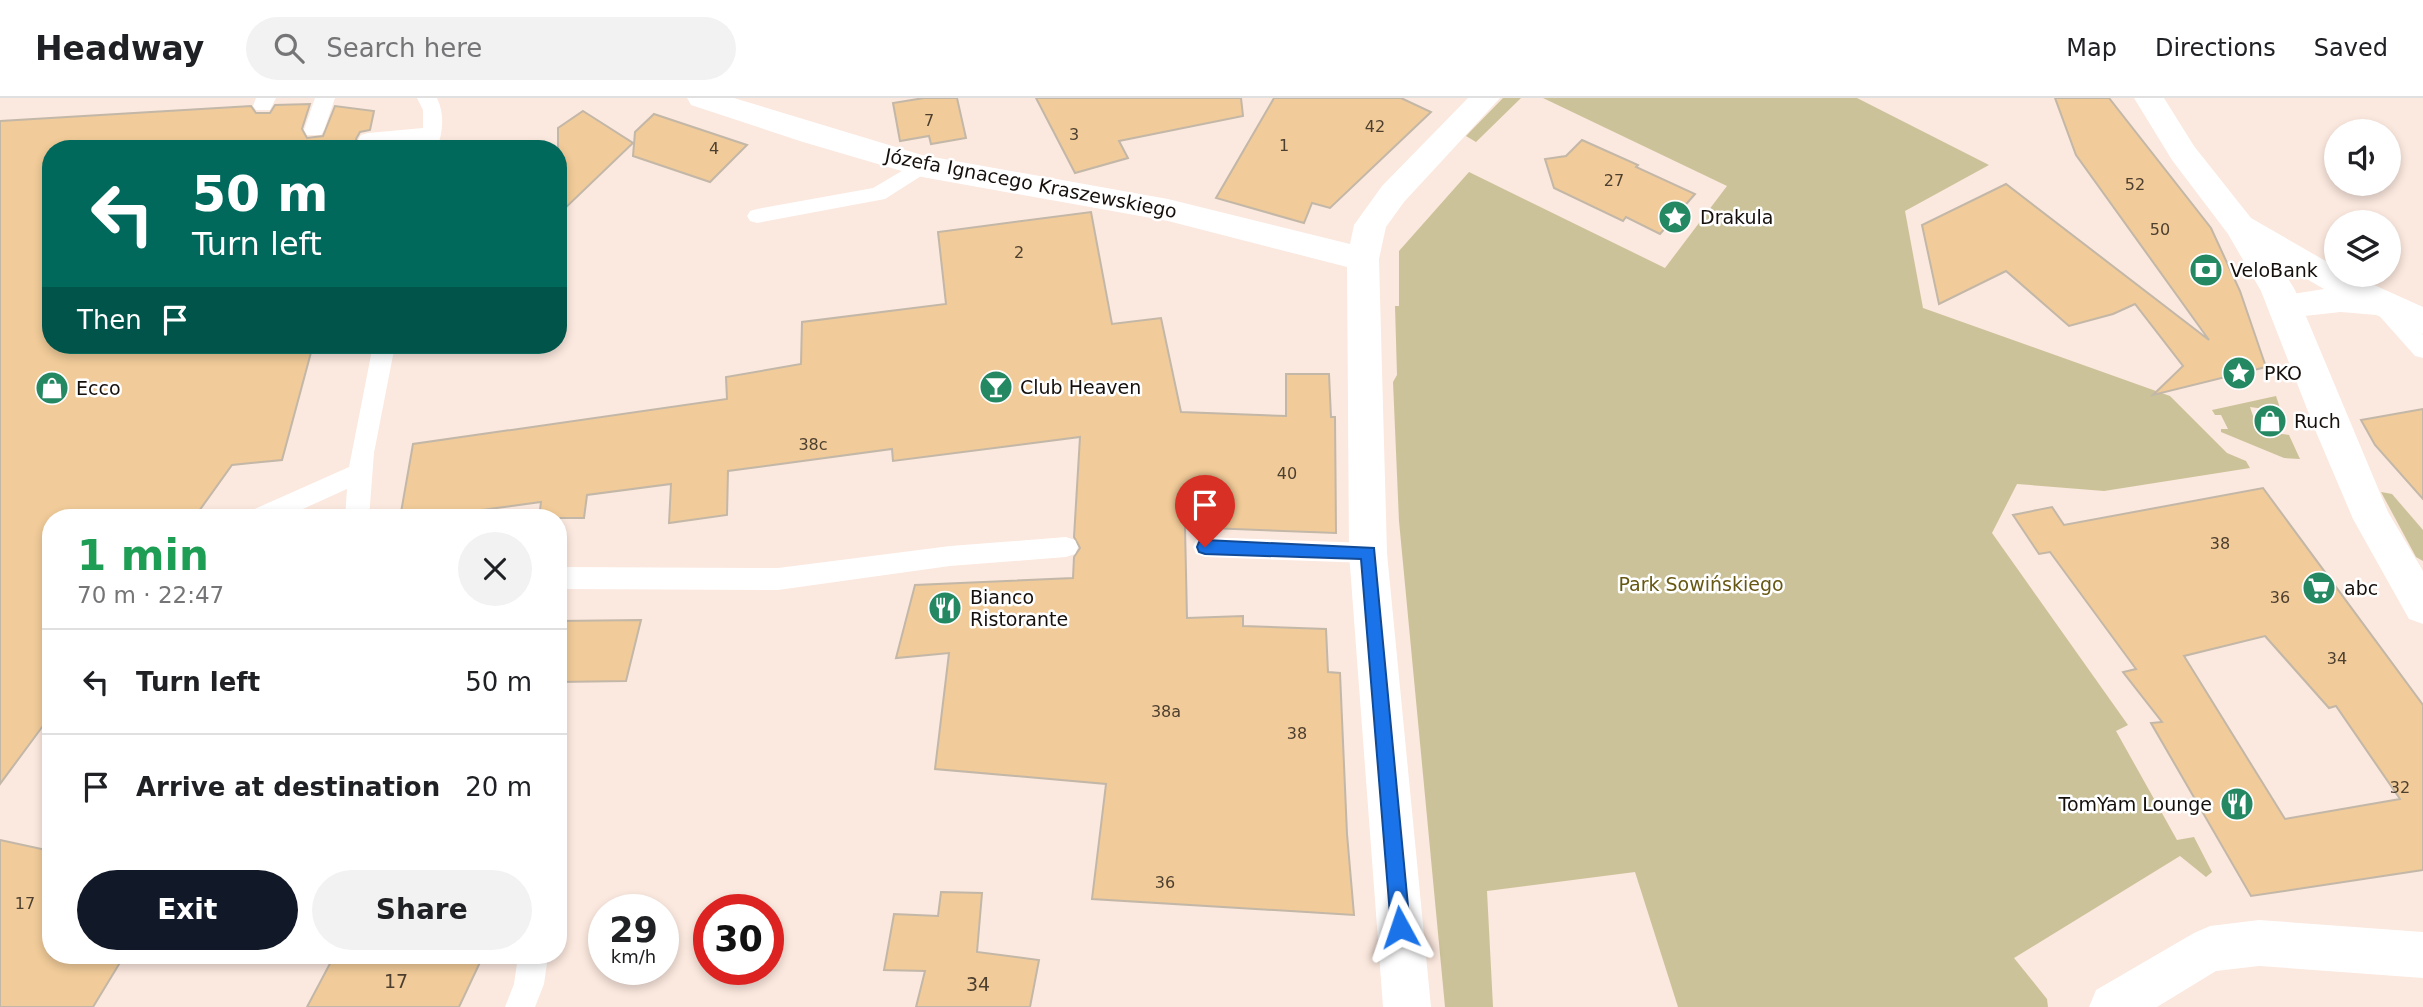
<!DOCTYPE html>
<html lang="en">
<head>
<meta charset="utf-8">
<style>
  :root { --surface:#fff; --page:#f2f2f2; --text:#202124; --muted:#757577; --line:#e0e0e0; --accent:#111827 }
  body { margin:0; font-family:"DejaVu Sans",sans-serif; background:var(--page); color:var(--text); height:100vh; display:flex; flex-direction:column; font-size:26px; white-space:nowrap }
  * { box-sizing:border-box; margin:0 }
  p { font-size:23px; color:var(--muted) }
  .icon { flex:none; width:38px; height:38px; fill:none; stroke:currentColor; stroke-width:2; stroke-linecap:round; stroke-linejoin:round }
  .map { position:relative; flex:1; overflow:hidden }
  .drawer { position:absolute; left:42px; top:411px; width:525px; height:455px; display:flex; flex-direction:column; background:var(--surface); border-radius:28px; box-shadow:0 4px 10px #0003 }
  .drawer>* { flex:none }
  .guide { position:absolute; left:42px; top:42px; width:525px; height:214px; border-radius:28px; box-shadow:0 4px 10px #0003; background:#00695c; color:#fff; overflow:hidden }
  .tools { position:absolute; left:2324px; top:21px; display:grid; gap:14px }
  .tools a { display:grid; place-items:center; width:77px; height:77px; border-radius:50%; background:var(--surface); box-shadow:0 4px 10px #0003; font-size:35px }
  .speed { position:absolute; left:588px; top:796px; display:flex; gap:14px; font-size:35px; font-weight:700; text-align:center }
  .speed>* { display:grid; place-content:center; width:91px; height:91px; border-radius:50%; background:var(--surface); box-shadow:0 4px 10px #0003; line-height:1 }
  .speed small { font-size:18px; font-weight:400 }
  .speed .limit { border:10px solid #d22; background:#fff; color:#111 }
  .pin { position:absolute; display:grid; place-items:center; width:60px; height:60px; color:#fff; margin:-72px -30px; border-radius:50% 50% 50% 0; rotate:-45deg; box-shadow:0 0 7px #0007 }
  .pin .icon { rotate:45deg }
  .me { position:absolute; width:77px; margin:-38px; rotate:355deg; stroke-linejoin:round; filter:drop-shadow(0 0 5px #0008) }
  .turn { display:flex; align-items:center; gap:24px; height:147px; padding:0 35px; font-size:32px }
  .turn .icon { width:91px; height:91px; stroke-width:2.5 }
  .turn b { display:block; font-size:49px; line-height:60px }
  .then { display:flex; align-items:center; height:66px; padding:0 35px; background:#0003; gap:14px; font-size:26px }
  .round { display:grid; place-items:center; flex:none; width:74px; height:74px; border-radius:37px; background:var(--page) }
  .headline { display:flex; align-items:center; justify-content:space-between; height:119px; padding:0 35px }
  h1 { font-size:42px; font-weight:800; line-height:52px; color:#1e9e55 }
  .primary-button { display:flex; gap:14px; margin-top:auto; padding:14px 35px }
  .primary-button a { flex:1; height:80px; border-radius:42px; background:var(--accent); color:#fff; font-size:28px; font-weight:800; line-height:80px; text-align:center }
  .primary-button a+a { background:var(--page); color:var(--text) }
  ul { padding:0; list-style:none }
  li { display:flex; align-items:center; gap:21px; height:105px; padding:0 35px; border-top:2px solid var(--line) }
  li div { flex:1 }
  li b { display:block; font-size:26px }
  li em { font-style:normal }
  header { display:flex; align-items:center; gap:42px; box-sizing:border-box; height:98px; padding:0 35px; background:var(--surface); border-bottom:2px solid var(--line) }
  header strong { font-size:33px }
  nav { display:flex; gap:38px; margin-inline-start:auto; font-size:24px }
  .search { width:490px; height:63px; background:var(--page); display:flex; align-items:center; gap:18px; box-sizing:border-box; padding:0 24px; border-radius:38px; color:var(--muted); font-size:26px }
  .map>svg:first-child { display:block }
</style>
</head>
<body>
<header>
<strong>Headway</strong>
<div class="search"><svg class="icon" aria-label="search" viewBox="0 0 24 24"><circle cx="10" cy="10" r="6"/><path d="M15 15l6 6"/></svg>Search here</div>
<nav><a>Map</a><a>Directions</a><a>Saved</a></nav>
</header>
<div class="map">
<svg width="2423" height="909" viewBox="0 0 2423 909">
  <rect width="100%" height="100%" fill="#fbe8de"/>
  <!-- green -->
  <g fill="#cbc299">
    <path d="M1503,0H1521L1476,44L1466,38Z"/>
    <path d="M1543,0H1857L1989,67L1905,113L1923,210L2170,298L2227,355L2246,363L2250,370L2104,393L2017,386L1992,435L2128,627L2116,633L2177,742L2194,739L2212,774L2206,779L2180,758L2014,860L2047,901L2048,909H1678L1635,774L1487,793L1493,909H1445L1399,423L1393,284L1397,277L1395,208H1399V153L1469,74L1665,170L1727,88Z"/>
    <path d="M2276,298L2281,313L2250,309L2258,333L2289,337L2300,361L2284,360L2221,334V331H2228L2221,317H2215L2212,312Z"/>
    <path d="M2381,394L2392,396L2423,432V463L2416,459Z"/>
  </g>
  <!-- building -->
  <g fill="#f1cb99" stroke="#c3b7a8" stroke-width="2" fill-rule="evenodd">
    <path d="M924,0H957L966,40L931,46L929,38L900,43L893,5Z"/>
    <path d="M1036,0H1241L1243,18L1119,43L1128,60L1075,75Z"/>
    <path d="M1274,0H1401L1431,14L1330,110L1312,105L1304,125L1216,100Z"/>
    <path d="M2055,0H2109L2211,130L2240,193L2266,269L2153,297L2183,268L2135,206L2113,216L2069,228L2006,173L1939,206L1922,127L2006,86L2209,242L2076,57Z"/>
    <path d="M310,6L302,31L307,40L323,38L335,8L374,13L370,32L360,34L356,41L359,48L365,51H51V247H313L282,362L232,367L194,420H51V617L0,686V23L251,8L256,15H270L275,7Z"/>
    <path d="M583,13L633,45L558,117V30Z"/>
    <path d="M654,16L747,47L710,84L633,58L635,34Z"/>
    <path d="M1582,42L1638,67L1636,69L1695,96L1660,136L1626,119L1623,123L1554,90L1545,61L1566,58Z"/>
    <path d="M1091,114L1112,226L1161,220L1181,314L1286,318V276H1329L1331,319H1335L1336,435L1185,429L1187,520L1243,518V528L1326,531L1328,574L1340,575L1347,736L1354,817L1092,801L1106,686L935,671L949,555L896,560L915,487L1073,480L1074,459L1080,450L1074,439L1080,339L893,363L892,351L728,373L727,417L669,425L671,386L587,397L584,420H539L541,404L422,420H400L413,346L727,301L726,279L801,266L802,224L946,206L938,134Z"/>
    <path d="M2423,311V401L2375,347L2361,322Z"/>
    <path d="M2263,390L2423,607V772L2251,798L2151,625L2162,624L2123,574L2136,571L2050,454L2039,456L2013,417L2052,409L2064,427ZM2265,538L2329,610L2336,608L2400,701L2285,721L2184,558Z"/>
    <path d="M641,522L626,583L558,584V523Z"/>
    <path d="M0,742L51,753V858H124L93,909H0Z"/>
    <path d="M941,794L982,795L977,854L1039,862L1030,909H916L925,873L884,872L894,816L938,818Z"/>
    <path d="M334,858H483L459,909H307Z"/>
  </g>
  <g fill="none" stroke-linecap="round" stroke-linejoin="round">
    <!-- lane -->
    <g fill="#fff" fill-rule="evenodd">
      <path d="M256,0H276L270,12H256L253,8Z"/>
      <path d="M315,0H335L324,32L321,37H307L304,32Z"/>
      <path d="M417,0H437C445,17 443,33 437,51H419L420,44L368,49L361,47L358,42L361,37L368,35L423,30V12Z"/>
      <path d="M922,61L929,63L932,68L929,73L885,101L757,125L750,123L747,118L750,113L757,111L873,90Z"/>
      <path d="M2383,199L2391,201L2423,237V260L2415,258L2375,213L2372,207L2375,201Z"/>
      <path d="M373,247H395L374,355L369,420H345L347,391L283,420H247L250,413L349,369Z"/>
      <path d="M1066,439L1075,442L1078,449L1075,456L1066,459L950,468L778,492L558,491V469L778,470L950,448Z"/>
      <path d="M1205,439L1368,445L1377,448L1380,455L1377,462L1368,465L1205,459L1196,456L1193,449L1196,442Z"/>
      <path d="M518,858H548L544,886L535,909H505L514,886Z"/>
    </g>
    <!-- street -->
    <g fill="#fff" fill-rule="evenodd">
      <path d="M687,0H734L922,57L1168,101L1350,146L1354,127L1382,88L1468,0H1500L1404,104L1386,129L1379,161L1387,455L1431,909H1383L1349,455L1347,169L1168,123L922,79L803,44L691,7Z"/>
      <path d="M2240,117L2251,120L2336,169V177H2352L2423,209V236L2376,217L2341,214L2286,220L2274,217L2269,208L2274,199L2324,191L2229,136L2224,128L2229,120Z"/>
      <path d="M2259,822L2423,834V880L2259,868L2216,873L2157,909H2089L2096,892L2194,835L2210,828Z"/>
    </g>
    <!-- secondary -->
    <path fill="#fff" fill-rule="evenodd" d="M2134,0H2164L2194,48L2251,120L2295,192L2388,414L2423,473V526L2409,521L2353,421L2316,334L2261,193L2228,136L2172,62Z"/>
  </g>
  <!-- route -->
  <path fill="#1a73e8" stroke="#114b97" stroke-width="2" d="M1205,442L1374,450L1410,829L1407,835L1400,838L1394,835L1391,829L1361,461L1205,456L1199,454L1197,449L1199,444Z"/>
  <!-- icons -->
  <defs>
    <symbol id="sight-disc" viewBox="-11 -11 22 22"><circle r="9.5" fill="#248863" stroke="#fff"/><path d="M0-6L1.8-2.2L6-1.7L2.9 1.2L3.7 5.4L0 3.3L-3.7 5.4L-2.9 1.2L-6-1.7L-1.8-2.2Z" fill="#fff"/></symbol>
    <symbol id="bank-disc" viewBox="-11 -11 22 22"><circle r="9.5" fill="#248863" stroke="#fff"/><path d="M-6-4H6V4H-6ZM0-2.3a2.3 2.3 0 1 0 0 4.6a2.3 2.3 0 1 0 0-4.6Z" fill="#fff"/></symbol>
    <symbol id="bar-disc" viewBox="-11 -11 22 22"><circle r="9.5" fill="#248863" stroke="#fff"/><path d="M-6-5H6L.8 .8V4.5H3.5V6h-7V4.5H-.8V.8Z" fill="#fff"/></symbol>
    <symbol id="shop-disc" viewBox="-11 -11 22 22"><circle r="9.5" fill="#248863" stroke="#fff"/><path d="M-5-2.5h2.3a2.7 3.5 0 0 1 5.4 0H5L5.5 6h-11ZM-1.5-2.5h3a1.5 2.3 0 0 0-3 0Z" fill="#fff"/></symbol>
    <symbol id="supermarket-disc" viewBox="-11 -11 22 22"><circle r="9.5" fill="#248863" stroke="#fff"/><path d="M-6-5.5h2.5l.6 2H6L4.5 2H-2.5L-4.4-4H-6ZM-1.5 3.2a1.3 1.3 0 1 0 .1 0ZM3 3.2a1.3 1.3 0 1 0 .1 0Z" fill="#fff"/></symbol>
    <symbol id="restaurant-disc" viewBox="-11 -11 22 22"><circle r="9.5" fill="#248863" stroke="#fff"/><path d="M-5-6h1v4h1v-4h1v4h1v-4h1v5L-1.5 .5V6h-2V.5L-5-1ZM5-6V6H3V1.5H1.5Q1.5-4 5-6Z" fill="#fff"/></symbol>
  </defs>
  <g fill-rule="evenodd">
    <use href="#sight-disc" x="1656" y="100" width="38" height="38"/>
    <use href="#bank-disc" x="2187" y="153" width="38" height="38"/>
    <use href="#sight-disc" x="2220" y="256" width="38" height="38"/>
    <use href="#bar-disc" x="977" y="270" width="38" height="38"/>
    <use href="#shop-disc" x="33" y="271" width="38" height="38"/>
    <use href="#shop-disc" x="2251" y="304" width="38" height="38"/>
    <use href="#supermarket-disc" x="2300" y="471" width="38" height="38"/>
    <use href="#restaurant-disc" x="926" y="491" width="38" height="38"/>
    <use href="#restaurant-disc" x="2218" y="687" width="38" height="38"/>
  </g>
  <g text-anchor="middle" stroke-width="5" stroke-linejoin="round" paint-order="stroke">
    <!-- number labels -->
    <g font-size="16" fill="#4d3f2f">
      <text x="929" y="28">7</text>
      <text x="1375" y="34">42</text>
      <text x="1074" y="42">3</text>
      <text x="1284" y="53">1</text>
      <text x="714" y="56">4</text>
      <text x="1614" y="88">27</text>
      <text x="2135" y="92">52</text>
      <text x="2160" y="137">50</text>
      <text x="1019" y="160">2</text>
      <text x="813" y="352">38c</text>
      <text x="1287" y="381">40</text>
      <text x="2220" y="451">38</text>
      <text x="2280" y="505">36</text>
      <text x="2337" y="566">34</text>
      <text x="1166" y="619">38a</text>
      <text x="1297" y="641">38</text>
      <text x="2400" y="695">32</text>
      <text x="1165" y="790">36</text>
      <text x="25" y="811">17</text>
    </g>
    <!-- street labels -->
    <g font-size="19" fill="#16100c" stroke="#fff">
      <text transform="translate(1031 85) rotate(11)" y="7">Józefa Ignacego Kraszewskiego</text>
    </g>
    <!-- poi labels -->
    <g font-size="19" fill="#16100c" stroke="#fff" text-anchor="start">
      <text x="1700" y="126">Drakula</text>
      <text x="2230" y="179">VeloBank</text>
      <text x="2264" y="282">PKO</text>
      <text x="1020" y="296">Club Heaven</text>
      <text x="76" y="297">Ecco</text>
      <text x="2294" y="330">Ruch</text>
      <text x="2344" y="497">abc</text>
      <text x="970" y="506">Bianco<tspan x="970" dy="22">Ristorante</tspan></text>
      <text x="2212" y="713" text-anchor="end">TomYam Lounge</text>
    </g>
    <!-- park labels -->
    <g font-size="19" fill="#665712" stroke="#fff">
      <text x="1701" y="493">Park Sowińskiego</text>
    </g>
    <!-- near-number labels -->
    <g font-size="19" fill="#4d3f2f">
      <text x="396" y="890">17</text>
      <text x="978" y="893">34</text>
    </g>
  </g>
</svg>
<div class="tools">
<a><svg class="icon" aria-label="sound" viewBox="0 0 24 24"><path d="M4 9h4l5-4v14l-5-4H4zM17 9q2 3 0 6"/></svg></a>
<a><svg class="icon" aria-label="layers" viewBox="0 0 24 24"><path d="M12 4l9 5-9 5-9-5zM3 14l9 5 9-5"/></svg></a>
</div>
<div class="speed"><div>29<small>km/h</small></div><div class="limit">30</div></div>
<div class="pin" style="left:1205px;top:449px;background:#d93025"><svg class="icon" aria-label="arrive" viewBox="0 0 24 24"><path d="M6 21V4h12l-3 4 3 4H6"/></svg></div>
<svg class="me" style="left:1400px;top:829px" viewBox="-20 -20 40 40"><path d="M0-17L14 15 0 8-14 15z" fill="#1a73e8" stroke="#fff" stroke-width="4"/></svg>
<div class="guide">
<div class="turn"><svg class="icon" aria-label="left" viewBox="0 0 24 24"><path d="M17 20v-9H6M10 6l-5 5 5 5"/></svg><div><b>50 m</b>Turn left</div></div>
<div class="then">Then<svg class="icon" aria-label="arrive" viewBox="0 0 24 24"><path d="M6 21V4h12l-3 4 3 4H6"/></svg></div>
</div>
<section class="drawer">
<div class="headline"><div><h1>1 min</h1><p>70 m · 22:47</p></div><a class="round"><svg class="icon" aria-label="close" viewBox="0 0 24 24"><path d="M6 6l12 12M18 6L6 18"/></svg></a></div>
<ul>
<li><svg class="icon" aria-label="left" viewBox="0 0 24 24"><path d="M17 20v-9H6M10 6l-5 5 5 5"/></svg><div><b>Turn left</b></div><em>50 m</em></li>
<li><svg class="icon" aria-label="arrive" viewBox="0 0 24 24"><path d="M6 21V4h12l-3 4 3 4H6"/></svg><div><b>Arrive at destination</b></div><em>20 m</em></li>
</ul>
<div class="primary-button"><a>Exit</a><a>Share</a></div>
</section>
</div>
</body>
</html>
